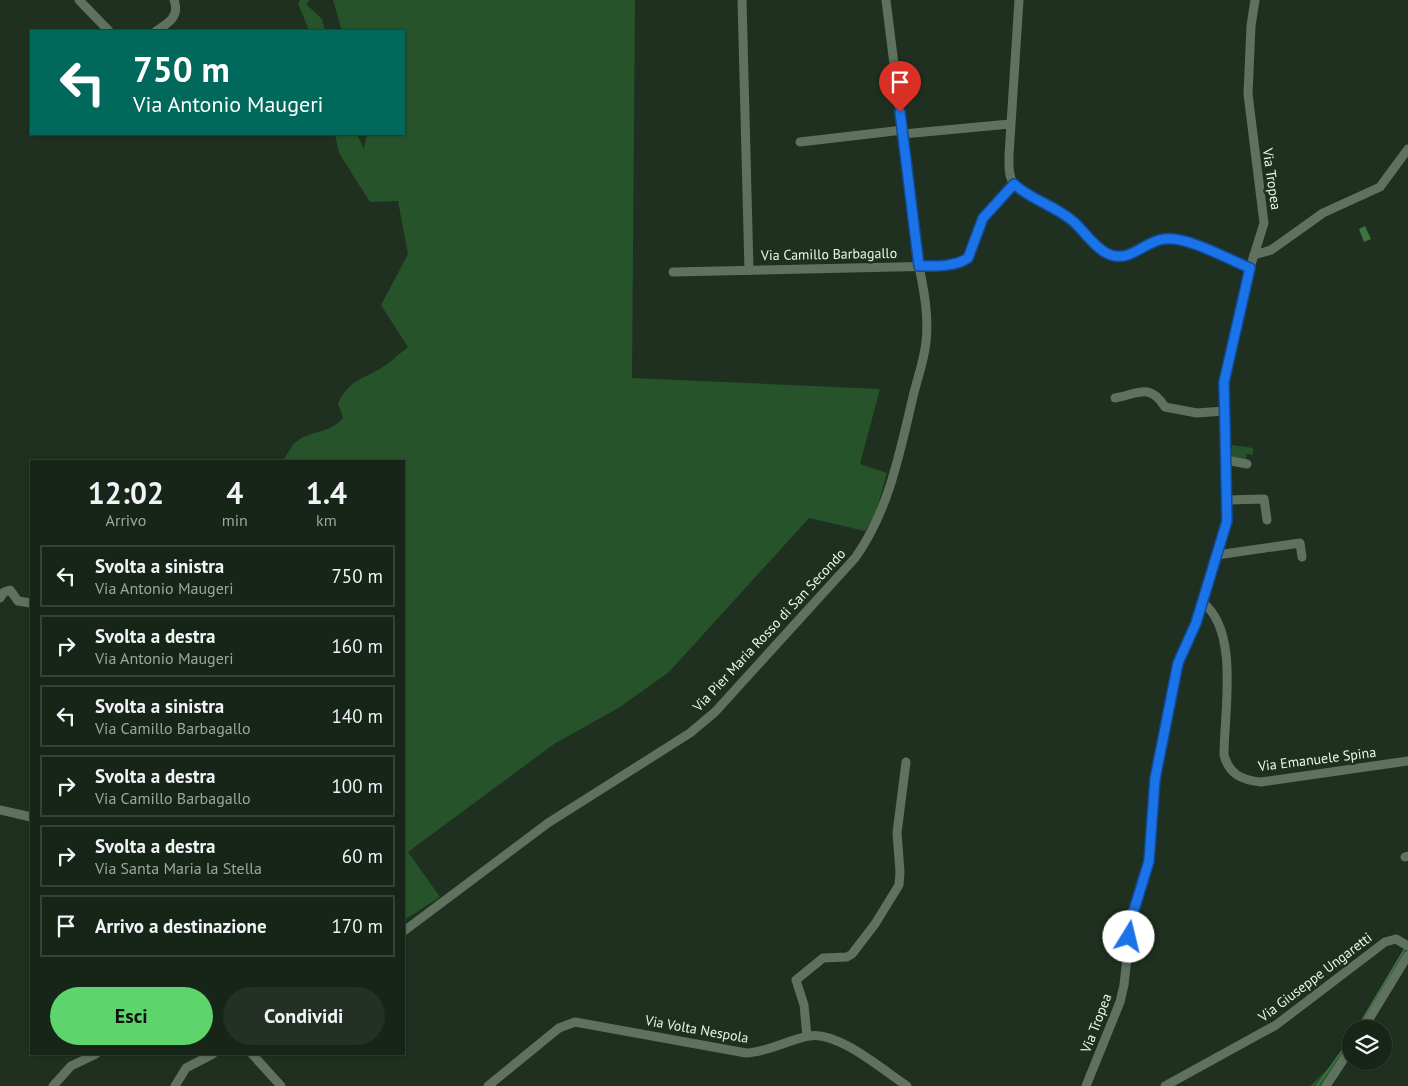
<!DOCTYPE html>
<html lang="it">
<style>
:root{--surface:#172418;--page:#243025;--text:#f1f3f6;--muted:#9ea4a2;--line:#364137;--accent:#5dd56c}
body{margin:0;font-family:"PT Sans",sans-serif;background:var(--page);color:var(--text);height:100vh;display:flex;flex-direction:column;font-size:19px;white-space:nowrap}
*{box-sizing:border-box;margin:0}
p{font-size:16px;color:var(--muted)}
.icon{flex:none;width:28px;height:28px;fill:none;stroke:currentColor;stroke-width:2;stroke-linecap:round;stroke-linejoin:round}
.map{position:relative;flex:1;overflow:hidden}
.panel{position:absolute;left:30px;top:460px;width:375px;height:595px;display:flex;flex-direction:column;background:var(--surface);border-radius:0px;box-shadow:0 1px 4px #0004,0 0 0 1px var(--line)}
.panel>*{flex:none}
.hud{position:absolute;left:30px;top:30px;width:375px;height:105px;border-radius:0px;box-shadow:0 1px 4px #0004,0 0 0 1px var(--line);background:#00695c;color:#fff;overflow:hidden}
.controls{position:absolute;left:1342px;top:1020px;display:grid;gap:10px}
.controls a{display:grid;place-items:center;width:50px;height:50px;border-radius:50%;background:var(--surface);box-shadow:0 1px 4px #0004,0 0 0 1px var(--line);font-size:25px}
.pin{position:absolute;display:grid;place-items:center;width:42px;height:42px;color:#fff;margin:-51px -21px;border-radius:50% 50% 50% 0;rotate:-45deg;box-shadow:0 0 5px #0007}
.pin .icon{rotate:45deg}
.me{position:absolute;width:55px;margin:-28px;rotate:9deg;stroke-linejoin:round;filter:drop-shadow(0 0 4px #0008)}
.turn{display:flex;align-items:center;gap:18px;height:105px;padding:0 20px;font-size:22px}
.turn .icon{width:65px;height:65px;stroke-width:2.5}
.turn b{display:block;font-size:35px;line-height:42px}
.eta{display:flex;justify-content:space-evenly;align-items:center;height:85px;text-align:center}
.eta b{font-size:30px;font-weight:800;line-height:35px}
.button{display:flex;gap:10px;margin-top:auto;padding:10px 20px}
.button a{flex:1;height:58px;border-radius:30px;background:var(--accent);color:#111;font-size:20px;font-weight:800;line-height:58px;text-align:center}
.button a+a{background:var(--page);color:var(--text)}
ul{padding:0;list-style:none}
li{display:flex;align-items:center;gap:15px;height:62px;margin:0 10px 8px;padding:0 10px;border:2px solid var(--line);border-radius:0px}
li div{flex:1}
li b{display:block;font-size:19px}
li em{font-style:normal}
.map>svg:first-child{display:block}
.green{fill:#27532b}
.water{fill:#3f7243}
.lines{fill:none;stroke-linecap:round;stroke-linejoin:round}
.stream{stroke:#3f7243;stroke-width:2}
.minor{stroke:#5f725f;stroke-width:9}
.route-casing{stroke:#114b97;stroke-width:12}
.route{stroke:#1a73e8;stroke-width:9}
.labels{text-anchor:middle;dominant-baseline:central;stroke-width:5;stroke-linejoin:round;paint-order:stroke}
.street-label{font-size:14px;fill:#ebf6eb;stroke:#1f3020}
</style>
<div class="map">
<svg width="1408" height="1086" viewBox="0 0 1408 1086">
<rect width="100%" height="100%" fill="#1f3020"/>
<!-- green -->
<g class="green">
<polygon points="300,0 310,0 306,4 322,19 325,31 309,31 298,3"/>
<path d="M333,0H635L632,378L880,389L860,464L887,473L875,516L865,531L809,518L669,672L620,707L554,744L408,852L440,897L404,920V461H283C286,456 292,445 297,441C314,429 328,435 343,418L338,403C350,379 362,380 383,367C392,361 400,353 408,347L381,305L408,254L398,201L370,202L339,153L335,134H357L364,149L367,134H404V31H342Z"/>
<polygon points="1232,445 1253,448 1253,455 1246,454 1246,459 1231,457"/>
<polygon points="1344,1048 1346,1050 1324,1086 1310,1086 1332,1065"/>
</g>
<!-- water -->
<polygon class="water" points="1365,226 1371,239 1364,242 1359,229"/>
<g class="lines">
<!-- stream -->
<g class="stream">
<polyline points="1357,1029 1406,947"/>
<polyline points="1317,1086 1351,1038"/>
</g>
<!-- minor -->
<g class="minor">
<polyline points="79,0 109,31"/>
<polyline points="742,0 749,270"/>
<path d="M1019,0L1009,155C1009,165 1008,176 1014,184C1026,198 1049,201 1063,213C1075,223 1101,255 1115,256C1132,258 1144,243 1161,240C1186,235 1226,259 1250,268"/>
<path d="M156,31C169,23 180,16 174,0"/>
<polyline points="903,134 1010,124"/>
<polyline points="800,142 903,130"/>
<polyline points="1254,255 1271,250 1323,213 1380,187 1408,149"/>
<polyline points="673,272 940,266 964,261 968,258 983,218 1014,183"/>
<path d="M1115,398C1138,394 1149,382 1165,407L1197,413L1224,411"/>
<polyline points="1226,460 1247,464"/>
<polyline points="1228,500 1264,499 1267,520"/>
<polyline points="1217,555 1300,543 1302,557"/>
<polyline points="0,598 4,592 10,590 18,601 31,603"/>
<path d="M1202,602C1240,630 1224,712 1224,755C1229,774 1241,780 1261,782L1408,761"/>
<polyline points="0,810 31,817"/>
<polyline points="1405,857 1408,856"/>
<path d="M404,931L548,823L690,733L715,712L855,558C888,512 899,456 912,401C916,382 924,362 926,342C929,316 924,291 919,266L886,0"/>
<polyline points="1363,1029 1408,955"/>
<polyline points="807,1036 804,1005 796,980 823,958 847,957 852,954 875,924 899,885 900,872 897,833 906,762"/>
<polyline points="252,1054 281,1086"/>
<polyline points="53,1086 71,1066 96,1054"/>
<polyline points="175,1086 186,1068 213,1054"/>
<path d="M488,1086L559,1028L575,1022L746,1053C769,1052 787,1040 809,1036C837,1030 884,1071 907,1086"/>
<polyline points="1086,1086 1120,1002 1124,985 1131,921 1149,861 1155,779 1178,663 1196,623 1227,521 1224,382 1250,268 1264,223 1248,94 1251,26 1255,0"/>
<polyline points="1165,1086 1276,1025 1385,942 1396,939 1408,946"/>
<polyline points="1326,1086 1351,1048"/>
</g>
</g>
<g class="lines">
<!-- route casing -->
<g class="route-casing">
<path id="route" d="M900,112L919,266C934,266 955,267 968,258L983,218L1014,184C1031,200 1056,206 1074,222C1085,232 1099,254 1115,256C1133,259 1146,241 1164,239C1188,236 1227,259 1250,268L1224,382L1227,521L1196,623L1178,663L1155,779L1149,861L1134,910L1129,937"/>
</g>
<!-- route -->
<use href="#route" class="route"/>
</g>
<g class="labels">
<!-- street labels -->
<g class="street-label">
<text transform="translate(1272 179) rotate(82)">Via Tropea</text>
<text transform="translate(829 254) rotate(-1)">Via Camillo Barbagallo</text>
<text transform="translate(769 630) rotate(-47)">Via Pier Maria Rosso di San Secondo</text>
<text transform="translate(1317 759) rotate(-7)">Via Emanuele Spina</text>
<text transform="translate(1315 977) rotate(-37)">Via Giuseppe Ungaretti</text>
<text transform="translate(1096 1023) rotate(-69)">Via Tropea</text>
<text transform="translate(697 1029) rotate(10)">Via Volta Nespola</text>
</g>
</g>
</svg>
<div class="controls">
<a><svg class="icon" aria-label="layers" viewBox="0 0 24 24"><path d="M12 4l9 5-9 5-9-5zM3 14l9 5 9-5"/></svg></a>
</div>
<div class="pin" style="left:900px;top:112px;background:#d93025"><svg class="icon" aria-label="arrive" viewBox="0 0 24 24"><path d="M6 21V4h12l-3 4 3 4H6"/></svg></div>
<svg class="me" style="left:1129px;top:937px" viewBox="-20 -20 40 40"><circle r="19" fill="#fff"/><path d="M0-13L10 11 0 6-10 11z" fill="#1a73e8"/></svg>
<div class="hud">
<div class="turn"><svg class="icon" aria-label="left" viewBox="0 0 24 24"><path d="M17 20v-9H6M10 6l-5 5 5 5"/></svg><div><b>750 m</b>Via Antonio Maugeri</div></div>
</div>
<section class="panel">
<div class="eta">
<div><b>12:02</b><p>Arrivo</p></div>
<div><b>4</b><p>min</p></div>
<div><b>1.4</b><p>km</p></div>
</div>
<ul>
<li><svg class="icon" aria-label="left" viewBox="0 0 24 24"><path d="M17 20v-9H6M10 6l-5 5 5 5"/></svg><div><b>Svolta a sinistra</b><p>Via Antonio Maugeri</p></div><em>750 m</em></li>
<li><svg class="icon" aria-label="right" viewBox="0 0 24 24"><path d="M7 20v-9h11M14 6l5 5-5 5"/></svg><div><b>Svolta a destra</b><p>Via Antonio Maugeri</p></div><em>160 m</em></li>
<li><svg class="icon" aria-label="left" viewBox="0 0 24 24"><path d="M17 20v-9H6M10 6l-5 5 5 5"/></svg><div><b>Svolta a sinistra</b><p>Via Camillo Barbagallo</p></div><em>140 m</em></li>
<li><svg class="icon" aria-label="right" viewBox="0 0 24 24"><path d="M7 20v-9h11M14 6l5 5-5 5"/></svg><div><b>Svolta a destra</b><p>Via Camillo Barbagallo</p></div><em>100 m</em></li>
<li><svg class="icon" aria-label="right" viewBox="0 0 24 24"><path d="M7 20v-9h11M14 6l5 5-5 5"/></svg><div><b>Svolta a destra</b><p>Via Santa Maria la Stella</p></div><em>60 m</em></li>
<li><svg class="icon" aria-label="arrive" viewBox="0 0 24 24"><path d="M6 21V4h12l-3 4 3 4H6"/></svg><div><b>Arrivo a destinazione</b></div><em>170 m</em></li>
</ul>
<div class="button"><a>Esci</a><a>Condividi</a></div>
</section>
</div>
